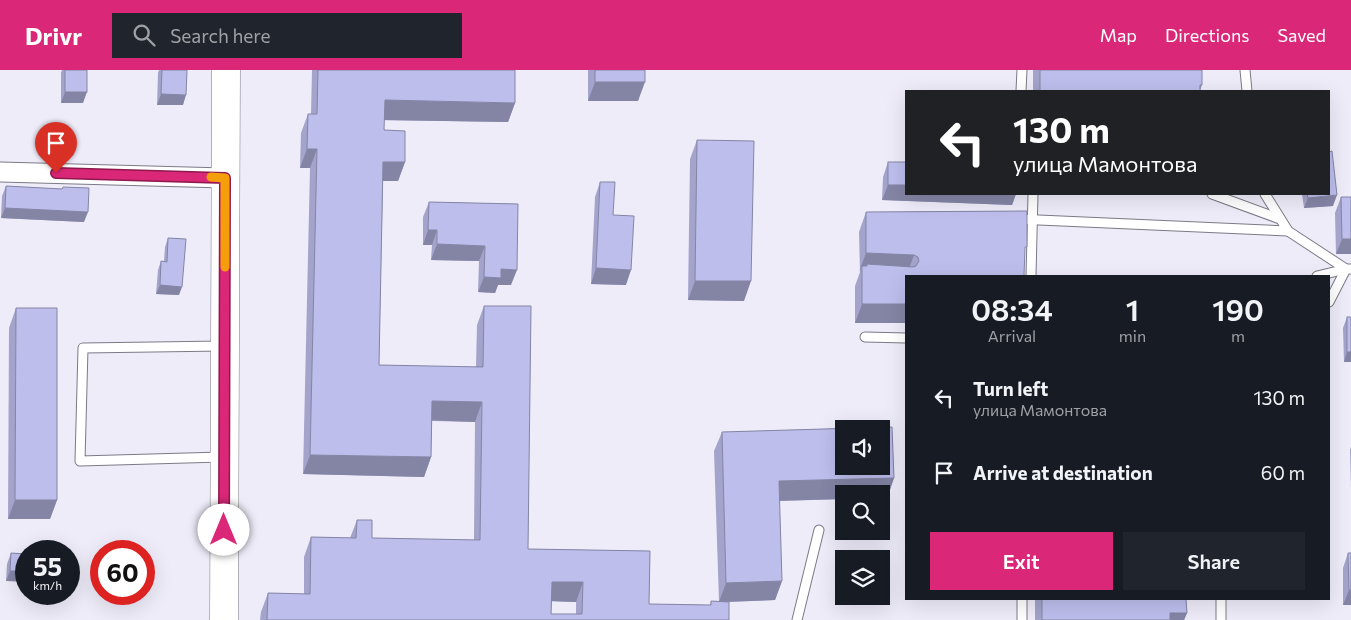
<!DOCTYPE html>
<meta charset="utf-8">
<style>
:root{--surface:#171b24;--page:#20242c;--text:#f1f3f6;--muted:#9ea1a6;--accent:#db2777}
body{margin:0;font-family:Commissioner,sans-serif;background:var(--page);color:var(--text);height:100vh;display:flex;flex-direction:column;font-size:19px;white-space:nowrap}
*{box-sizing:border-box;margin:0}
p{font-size:16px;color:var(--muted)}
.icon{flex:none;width:28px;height:28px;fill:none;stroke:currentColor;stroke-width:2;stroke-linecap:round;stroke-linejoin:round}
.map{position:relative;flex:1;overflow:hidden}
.panel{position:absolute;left:905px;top:205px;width:425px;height:325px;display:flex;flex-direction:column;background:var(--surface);border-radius:0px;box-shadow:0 5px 20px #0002}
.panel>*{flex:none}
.hud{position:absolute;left:905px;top:20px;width:425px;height:105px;border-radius:0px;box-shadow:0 5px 20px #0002;background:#202124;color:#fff;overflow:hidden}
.controls{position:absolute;left:835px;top:350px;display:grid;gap:10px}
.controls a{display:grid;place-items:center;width:55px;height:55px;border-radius:0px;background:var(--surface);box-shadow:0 5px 20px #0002;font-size:25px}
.speed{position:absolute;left:15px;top:470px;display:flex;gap:10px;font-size:25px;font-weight:700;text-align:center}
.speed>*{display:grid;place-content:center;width:65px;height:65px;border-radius:50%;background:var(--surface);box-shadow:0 5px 20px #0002;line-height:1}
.speed small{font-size:12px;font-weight:400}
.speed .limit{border:8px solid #d22;background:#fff;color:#111}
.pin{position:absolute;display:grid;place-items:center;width:42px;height:42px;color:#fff;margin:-51px -21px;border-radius:50% 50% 50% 0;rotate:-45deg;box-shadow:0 0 5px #0007}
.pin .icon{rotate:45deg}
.me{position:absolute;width:55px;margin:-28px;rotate:0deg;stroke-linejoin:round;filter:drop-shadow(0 0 4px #0008)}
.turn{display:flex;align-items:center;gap:18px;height:105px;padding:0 25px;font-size:22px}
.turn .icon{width:65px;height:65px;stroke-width:2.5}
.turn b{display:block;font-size:35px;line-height:42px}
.eta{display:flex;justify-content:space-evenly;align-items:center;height:85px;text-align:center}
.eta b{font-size:30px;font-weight:600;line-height:35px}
.cta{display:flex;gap:10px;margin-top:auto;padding:10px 25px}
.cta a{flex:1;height:58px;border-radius:0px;background:var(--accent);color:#fff;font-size:20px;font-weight:600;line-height:58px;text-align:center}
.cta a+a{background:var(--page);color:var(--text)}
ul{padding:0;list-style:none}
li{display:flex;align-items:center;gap:15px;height:75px;padding:0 25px}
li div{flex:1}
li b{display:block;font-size:19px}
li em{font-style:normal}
header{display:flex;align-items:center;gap:30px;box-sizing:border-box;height:70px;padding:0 25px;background:var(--accent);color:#fff}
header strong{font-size:24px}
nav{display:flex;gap:28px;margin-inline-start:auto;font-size:18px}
.search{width:350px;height:45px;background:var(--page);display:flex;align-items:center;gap:12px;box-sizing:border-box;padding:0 18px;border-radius:0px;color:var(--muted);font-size:19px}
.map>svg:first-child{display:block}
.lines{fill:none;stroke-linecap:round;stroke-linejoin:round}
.lane-casing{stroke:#7c7a86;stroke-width:11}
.street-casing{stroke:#7c7a86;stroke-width:21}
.primary-casing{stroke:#7c7a86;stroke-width:29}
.lane{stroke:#fff;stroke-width:9}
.street{stroke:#fff;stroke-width:19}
.primary{stroke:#fff;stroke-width:28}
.wall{fill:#a3a3cb;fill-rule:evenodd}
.shaded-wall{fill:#8485a5}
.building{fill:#bdbeec;stroke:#8485a5;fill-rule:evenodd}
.route-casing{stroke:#8e194d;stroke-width:12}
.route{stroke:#db2777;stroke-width:9}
.slow{stroke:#f59e0b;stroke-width:9}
</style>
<header>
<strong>Drivr</strong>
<div class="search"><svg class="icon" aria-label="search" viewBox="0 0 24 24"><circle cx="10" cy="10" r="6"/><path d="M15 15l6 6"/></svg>Search here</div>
<nav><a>Map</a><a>Directions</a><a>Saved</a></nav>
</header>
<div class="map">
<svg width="1351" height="550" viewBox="0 0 1351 550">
<rect width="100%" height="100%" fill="#eeecf9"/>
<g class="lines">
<!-- lane casing -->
<g class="lane-casing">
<g id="lane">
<polyline points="1245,0 1247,21"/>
<polyline points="1021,21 1022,0"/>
<polyline points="1212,124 1280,149"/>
<polyline points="1265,124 1288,161 1346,199 1351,199"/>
<polyline points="1015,149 1288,161"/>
<polyline points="1031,206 1033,124"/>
<polyline points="1317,206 1346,199"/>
<polyline points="1329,232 1346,199"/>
<polyline points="865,267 906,268"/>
<polyline points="222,387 80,391 83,278 223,276"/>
<polyline points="797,550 819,460"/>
<polyline points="1022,550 1022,529"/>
<polyline points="1221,550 1221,529"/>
</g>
</g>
<!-- street casing -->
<g class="street-casing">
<polyline id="street" points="0,102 225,108"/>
</g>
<!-- primary casing -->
<g class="primary-casing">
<polyline id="primary" points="224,550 226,0"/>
</g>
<!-- lane -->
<use href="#lane" class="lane"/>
<!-- street -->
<use href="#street" class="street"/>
<!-- primary -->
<use href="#primary" class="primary"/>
</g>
<!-- wall -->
<g class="wall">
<polygon points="62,0 65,0 83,33 61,33 61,3"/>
<polygon points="159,0 187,0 183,35 157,35 158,3"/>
<path d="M312,0H515V33L508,52L384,50V60L405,61V92L398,111H383L379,295L476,297L477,255L484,236H531L528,479L650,481L649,534L710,535L711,531H719L714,381L722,362L892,357L894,408L887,428H881V424H844V429L779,431L782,511L775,530L729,532V550H260L261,542L268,523L304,524V487L311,467L350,468L357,450H372V468L474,470L475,352L432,351L431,387L424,407L303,404L310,98H300L301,63L308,44H311ZM844,359H881V396H844ZM552,531L576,532V544H551Z"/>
<polygon points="588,0 645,0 638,31 588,31"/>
<polygon points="1033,0 1202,0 1202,15 1200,21 1033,21"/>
<polygon points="697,70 744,231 688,230 690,89"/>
<polygon points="888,92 906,124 1016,124 1012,135 882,130 883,107"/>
<polygon points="600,112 613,145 626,215 591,214 595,127"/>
<polygon points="6,116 62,119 63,117 84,152 1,148 2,126"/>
<polygon points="1302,124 1329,124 1333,136 1304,138"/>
<polygon points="1341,127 1351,184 1336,184 1335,143"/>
<polygon points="429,132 518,134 511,215 498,215 495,223 478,222 479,191 431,190 432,175 423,175 423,147"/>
<polygon points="1027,141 906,206 906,253 855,253 855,216 860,202 859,162 866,142"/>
<polygon points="168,168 179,225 156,224 158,200 161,191 164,191 165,177"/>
<polygon points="16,238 57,430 50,449 8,449 9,258"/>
<polygon points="1347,247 1351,247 1351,292 1344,292 1343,258"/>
<polygon points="1351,377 1351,419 1350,380"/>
<polygon points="11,483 26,484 6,511 7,494"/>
<polygon points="1348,483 1351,535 1343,535 1343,498"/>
<polygon points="1035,529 1186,529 1187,543 1184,550 1035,550"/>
</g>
<!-- shaded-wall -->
<g class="shaded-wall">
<polygon points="595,12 645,12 638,31 588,31"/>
<polygon points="65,22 87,22 83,33 61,33"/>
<polygon points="161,24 186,25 183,35 157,35"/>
<polygon points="385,30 515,33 508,52 378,50"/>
<polygon points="307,79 317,79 310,98 300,98"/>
<polygon points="383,92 405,92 398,111 376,111"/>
<polygon points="888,115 906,115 906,124 1016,124 1012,135 882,130"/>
<polygon points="1337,125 1333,136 1304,138 1308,128"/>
<polygon points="5,138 88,142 84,152 1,148"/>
<polygon points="428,160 437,160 432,175 423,175"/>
<polygon points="1342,169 1351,169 1351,184 1336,184"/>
<polygon points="437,174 485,176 479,191 431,190"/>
<polygon points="866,183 914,185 907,204 867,196 867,194 864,202 862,196 859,202"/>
<polygon points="596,198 631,200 626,215 591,214"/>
<polygon points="501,199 517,200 511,215 498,215 495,223 478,222 484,207"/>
<polygon points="695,211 751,211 744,231 688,230"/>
<polygon points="160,215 182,217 179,225 156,224"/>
<polygon points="862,234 906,234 906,253 855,253"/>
<polygon points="1347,282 1351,282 1351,292 1344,292"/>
<polygon points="432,331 482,332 475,352 425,350"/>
<polygon points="310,385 431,387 424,407 303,404"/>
<polygon points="894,408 887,428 881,428 881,424 844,424 844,429 772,431 779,411"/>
<polygon points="15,430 57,430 50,449 8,449"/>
<polygon points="10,501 26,501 26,512 6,511"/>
<polygon points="782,511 775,530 719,532 726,513"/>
<polygon points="552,512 583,512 576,532 545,531"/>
<polygon points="1349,520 1351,520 1351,535 1343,535"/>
<polygon points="1170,543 1187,543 1184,550 1167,550"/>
</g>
<!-- building -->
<g class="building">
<rect x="65" y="0" width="22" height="22"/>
<polygon points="162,0 187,0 186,25 161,24"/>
<path d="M318,0H515V33L385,30L384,60L405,61V92H383L379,295L483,297L484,236H531L528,479L650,481L649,534L711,535V531L729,532V550H267L268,523L310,524L311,467L356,468L357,450H372V468L480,470L482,332L432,331L431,387L310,385L317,79H307L308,44H317ZM552,512H583L582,544H551Z"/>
<rect x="595" y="0" width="50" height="12"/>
<polygon points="1040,0 1202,0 1202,15 1200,15 1200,21 1040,21"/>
<polygon points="697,70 754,71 751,211 695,211"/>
<polygon points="1332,81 1337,125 1308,128 1307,124 1329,124 1329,82"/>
<rect x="888" y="92" width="18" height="23"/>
<polygon points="600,112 615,112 613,145 634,146 631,200 596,198"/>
<polygon points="6,116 62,119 63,117 89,118 88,142 5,138"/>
<polygon points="1341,127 1351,127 1351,169 1342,169"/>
<polygon points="429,132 518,134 517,200 501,199 501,208 484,207 485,176 437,174 437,160 428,160"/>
<polygon points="1027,141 1027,177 1025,177 1024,206 906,206 906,234 862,234 862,196 867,196 867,194 913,197 916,196 919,191 918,187 914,185 866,183 866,142"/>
<polygon points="168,168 186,169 182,217 160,215 161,191 167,192"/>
<polygon points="16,238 57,238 57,430 15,430"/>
<rect x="1347" y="247" width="4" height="35"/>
<path d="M892,357L894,408L779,411L782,511L726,513L722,362ZM844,359H881V396H844Z"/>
<polygon points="11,483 26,484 26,501 10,501"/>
<polygon points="1348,483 1351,483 1351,520 1349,520"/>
<polygon points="1042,529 1186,529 1187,543 1170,543 1170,550 1042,550"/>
</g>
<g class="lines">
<!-- route casing -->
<g class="route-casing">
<polyline id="route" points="56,103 225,108 224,460"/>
</g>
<!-- route -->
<use href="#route" class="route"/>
<!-- slow -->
<polyline class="slow" points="211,107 225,108 225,197"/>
</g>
</svg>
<div class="controls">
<a><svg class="icon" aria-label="sound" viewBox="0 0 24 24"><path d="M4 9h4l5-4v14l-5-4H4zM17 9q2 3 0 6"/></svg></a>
<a><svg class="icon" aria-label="search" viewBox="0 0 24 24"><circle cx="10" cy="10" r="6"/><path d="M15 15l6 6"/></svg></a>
<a><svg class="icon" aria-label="layers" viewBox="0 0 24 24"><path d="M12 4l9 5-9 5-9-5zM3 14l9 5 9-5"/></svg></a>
</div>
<div class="speed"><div>55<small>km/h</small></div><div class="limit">60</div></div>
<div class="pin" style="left:56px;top:103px;background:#d93025"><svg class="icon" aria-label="arrive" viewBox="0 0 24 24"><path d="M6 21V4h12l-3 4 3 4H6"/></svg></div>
<svg class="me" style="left:224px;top:460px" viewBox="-20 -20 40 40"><circle r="19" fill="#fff"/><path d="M0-13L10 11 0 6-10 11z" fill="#db2777"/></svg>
<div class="hud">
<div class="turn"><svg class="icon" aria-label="left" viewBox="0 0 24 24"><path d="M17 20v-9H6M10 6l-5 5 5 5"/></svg><div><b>130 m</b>улица Мамонтова</div></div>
</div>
<section class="panel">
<div class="eta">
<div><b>08:34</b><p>Arrival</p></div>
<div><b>1</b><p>min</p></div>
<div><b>190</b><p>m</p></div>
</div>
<ul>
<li><svg class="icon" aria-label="left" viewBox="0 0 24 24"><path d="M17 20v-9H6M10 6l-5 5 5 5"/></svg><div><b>Turn left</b><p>улица Мамонтова</p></div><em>130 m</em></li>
<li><svg class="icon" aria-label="arrive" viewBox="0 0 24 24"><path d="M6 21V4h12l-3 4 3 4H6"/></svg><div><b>Arrive at destination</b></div><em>60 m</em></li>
</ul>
<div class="cta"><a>Exit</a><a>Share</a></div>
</section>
</div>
